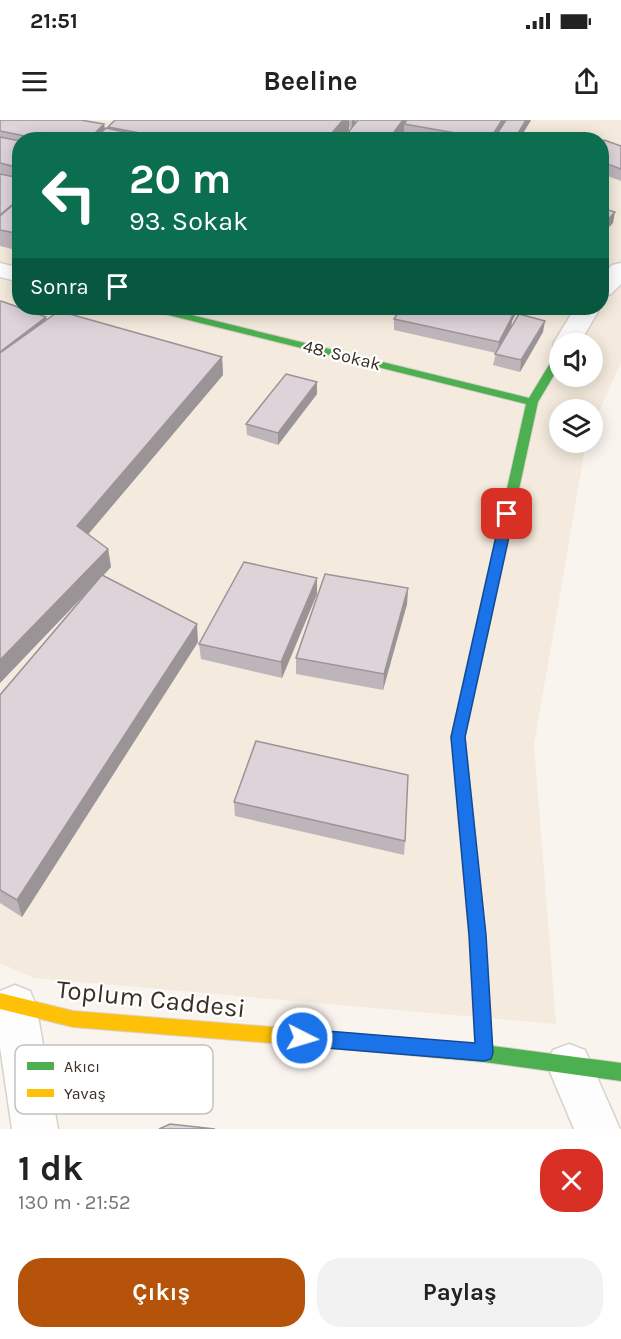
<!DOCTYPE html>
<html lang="tr">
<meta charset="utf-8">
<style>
:root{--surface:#fff;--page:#f2f2f2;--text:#222;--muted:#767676;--accent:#b45309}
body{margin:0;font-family:Karla,sans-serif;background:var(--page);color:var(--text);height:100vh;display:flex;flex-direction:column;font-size:22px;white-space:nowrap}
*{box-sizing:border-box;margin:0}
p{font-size:20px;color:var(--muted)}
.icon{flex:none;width:33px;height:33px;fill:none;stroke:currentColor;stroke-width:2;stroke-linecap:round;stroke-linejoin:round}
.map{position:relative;height:1009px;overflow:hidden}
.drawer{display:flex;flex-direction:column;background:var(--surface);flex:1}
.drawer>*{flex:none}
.guide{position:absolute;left:12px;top:12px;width:597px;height:183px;border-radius:24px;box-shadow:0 3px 15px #0003;background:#0b6e4f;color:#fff;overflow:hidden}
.controls{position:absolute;left:549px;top:213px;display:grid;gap:12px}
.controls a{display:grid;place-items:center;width:54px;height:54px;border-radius:50%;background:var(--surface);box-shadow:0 3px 15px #0003;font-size:30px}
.pin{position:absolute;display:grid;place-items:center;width:51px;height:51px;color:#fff;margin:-26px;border-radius:12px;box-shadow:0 3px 9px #0006}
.me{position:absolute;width:66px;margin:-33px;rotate:95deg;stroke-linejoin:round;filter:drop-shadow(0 0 4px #0008)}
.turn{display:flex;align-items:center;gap:21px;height:126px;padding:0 18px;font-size:27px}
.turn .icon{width:78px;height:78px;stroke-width:2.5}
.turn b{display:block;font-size:42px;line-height:51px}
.then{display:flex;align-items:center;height:57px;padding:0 18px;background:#0003;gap:12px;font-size:22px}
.round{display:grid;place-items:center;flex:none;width:63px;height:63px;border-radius:24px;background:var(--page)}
.headline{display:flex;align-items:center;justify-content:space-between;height:102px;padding:0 18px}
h1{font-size:36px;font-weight:700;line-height:45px}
.button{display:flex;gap:12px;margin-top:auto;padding:12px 18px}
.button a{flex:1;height:69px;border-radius:24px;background:var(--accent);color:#fff;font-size:24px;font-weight:700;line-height:69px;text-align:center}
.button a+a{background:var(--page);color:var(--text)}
.status{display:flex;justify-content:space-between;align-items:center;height:42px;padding:0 30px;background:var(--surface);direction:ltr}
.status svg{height:16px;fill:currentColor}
header{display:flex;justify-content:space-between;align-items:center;height:78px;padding:0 18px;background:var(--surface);font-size:27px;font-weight:700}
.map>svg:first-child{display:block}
.industrial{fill:#f4eadd;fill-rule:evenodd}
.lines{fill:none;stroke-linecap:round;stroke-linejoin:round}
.street-casing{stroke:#d9d1ca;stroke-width:3}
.fast-casing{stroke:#d9d1ca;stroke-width:2}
.slow-casing{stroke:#d9d1ca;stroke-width:2}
.street{fill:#fefdfd;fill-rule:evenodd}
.fast{fill:#4caf50;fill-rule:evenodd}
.slow{fill:#ffc107;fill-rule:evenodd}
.wall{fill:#beb5ba}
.shaded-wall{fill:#9b9497}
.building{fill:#ddd3d8;stroke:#9b9497;stroke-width:1.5}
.route{fill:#1a73e8;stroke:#114b97;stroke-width:1.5}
.labels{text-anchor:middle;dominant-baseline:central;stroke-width:4.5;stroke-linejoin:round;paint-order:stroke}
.far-street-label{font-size:18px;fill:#392f25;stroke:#fff}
.near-street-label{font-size:26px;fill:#392f25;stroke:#fff}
.key{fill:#fff;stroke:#c4c1be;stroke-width:1.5}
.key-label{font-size:16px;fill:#392f25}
</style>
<div class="status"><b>21:51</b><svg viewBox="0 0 49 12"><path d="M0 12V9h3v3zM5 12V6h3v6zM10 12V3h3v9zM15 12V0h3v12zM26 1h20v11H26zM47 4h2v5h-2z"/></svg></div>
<header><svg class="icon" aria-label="menu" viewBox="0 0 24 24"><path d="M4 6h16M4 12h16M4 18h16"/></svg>Beeline<svg class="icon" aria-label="share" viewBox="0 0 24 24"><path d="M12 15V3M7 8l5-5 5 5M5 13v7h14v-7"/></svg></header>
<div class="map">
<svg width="621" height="1009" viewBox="0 0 621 1009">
<rect width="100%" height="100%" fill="#faf4ef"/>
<!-- industrial -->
<path class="industrial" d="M0,0H621V243L593,304L592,290H560V322L586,323L534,625L556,904L34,858L0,843ZM20,20H602V188H20ZM560,224H592V256H560Z"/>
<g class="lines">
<!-- street casing -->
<g class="street-casing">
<g id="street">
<polygon points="0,143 20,148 20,162 0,157"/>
<polygon points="621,143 621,164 611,174 602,176 602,156 612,145"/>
<polygon points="575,188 600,188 579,224 560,224 560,230 557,230 553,224"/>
<polygon points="15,865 30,871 36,885 58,1009 12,1009 0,927 0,871"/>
<polygon points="569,924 585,930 620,1009 574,1009 547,945 553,930"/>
</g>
</g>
<!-- fast casing -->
<g class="fast-casing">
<polygon id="fast" points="147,188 163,188 529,278 555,235 560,232 560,245 538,282 465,617 485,815 492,926 621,943 621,961 484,942 321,927 315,925 312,919 315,913 321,911 475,924 469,815 451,617 526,284 148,190"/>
</g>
<!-- slow casing -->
<g class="slow-casing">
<polygon id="slow" points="0,873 73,891 321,911 327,913 330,919 327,925 321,927 73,907 0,889"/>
</g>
<!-- street -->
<use href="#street" class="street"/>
<!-- fast -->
<use href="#fast" class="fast"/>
<!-- slow -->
<use href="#slow" class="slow"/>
</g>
<!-- wall -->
<g class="wall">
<polygon points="0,0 104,4 105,9 108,8 108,7 115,0 531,0 519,20 414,20 403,18 404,12 398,20 342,20 351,8 349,7 349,10 340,20 20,20 20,131 0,126"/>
<polygon points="602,22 621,26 621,61 602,54"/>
<polygon points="0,182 46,197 46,200 222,237 223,255 88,414 108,429 111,447 103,456 198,522 22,797 0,783 0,575 86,473 0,563"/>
<polygon points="401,188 519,188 512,201 511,207 543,212 520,252 493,245 496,233 394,210 394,199"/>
<polygon points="317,274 278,325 247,315 246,304"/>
<polygon points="317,458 317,474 282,558 201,539 199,524"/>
<polygon points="408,468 407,484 383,570 296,554 296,538"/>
<polygon points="234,682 405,721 404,735 235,696"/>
</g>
<!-- shaded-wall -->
<g class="shaded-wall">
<polygon points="343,0 349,0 349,10 340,20 326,20"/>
<polygon points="352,0 355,0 355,4 352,8"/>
<polygon points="403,0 413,0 404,4 404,12 398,20 388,20"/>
<polygon points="502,0 509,0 497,20 490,20"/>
<polygon points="526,0 531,0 519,20 514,20"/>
<polygon points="104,4 106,18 105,20 88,20"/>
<polygon points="615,92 613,103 602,115 603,105"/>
<polygon points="515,188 519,188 512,201 511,207 498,233 499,222 511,199 512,193"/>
<polygon points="46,197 49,213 0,232"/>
<polygon points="545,201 543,212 520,252 521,240"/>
<polygon points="222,237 223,255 80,424 77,406"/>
<polygon points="317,262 317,274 278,325 278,313"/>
<polygon points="108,429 111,447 0,563 0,540"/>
<polygon points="317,458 317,474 282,558 281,542"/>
<polygon points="408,468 407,484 383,570 384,554"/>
<polygon points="197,504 198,522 22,797 17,780"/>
</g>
<!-- building -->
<g class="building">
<polygon points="0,0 81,0 104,4 88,20 45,20 0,11"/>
<polygon points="115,0 343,0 326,20 177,20 108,7"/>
<polygon points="358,0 403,0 388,20 342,20"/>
<polygon points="407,0 502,0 490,19 404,4"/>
<polygon points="506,0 526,0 514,20 493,20"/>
<polygon points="106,8 162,20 93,20"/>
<polygon points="0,17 20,21 20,48 0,43"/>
<polygon points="604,20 621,26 621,49 602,42 602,22"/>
<polygon points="0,54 20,58 20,78 0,95"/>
<polygon points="20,79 20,114 0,110 0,96"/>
<polygon points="602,88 615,92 603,105 602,104"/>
<polygon points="1,181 46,197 0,232 0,182"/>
<polygon points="401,188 476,188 513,195 499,222 394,199"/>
<polygon points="486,188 515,188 512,193"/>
<polygon points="59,191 222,237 77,406 108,429 0,540 0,233"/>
<polygon points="519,194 545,201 521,240 495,234"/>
<polygon points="286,254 317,262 278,313 246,304"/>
<polygon points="244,442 317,458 281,542 199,524"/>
<polygon points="325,454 408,468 384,554 296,538"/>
<polygon points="102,455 197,504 17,780 0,770 0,575"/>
<polygon points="256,621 408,655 405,721 234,682"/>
<polygon points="170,1004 215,1009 159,1009"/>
</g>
<!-- route -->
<polygon class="route" points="507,390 514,394 465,617 486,815 493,933 491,939 484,941 302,926 295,924 293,918 295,912 302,909 475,923 469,815 451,617 501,394"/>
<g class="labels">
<!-- far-street labels -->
<g class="far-street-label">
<text transform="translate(342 235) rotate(14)">48. Sokak</text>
</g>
<!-- near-street labels -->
<g class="near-street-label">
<text transform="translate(151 879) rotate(6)">Toplum Caddesi</text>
</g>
</g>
<!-- legend -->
<rect x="15" y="925" width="198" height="69" rx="9" class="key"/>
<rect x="27" y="942" width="27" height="8" fill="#4caf50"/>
<rect x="27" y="969" width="27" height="8" fill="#ffc107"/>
<g class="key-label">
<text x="64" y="952">Akıcı</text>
<text x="64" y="979">Yavaş</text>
</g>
</svg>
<div class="controls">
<a><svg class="icon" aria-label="sound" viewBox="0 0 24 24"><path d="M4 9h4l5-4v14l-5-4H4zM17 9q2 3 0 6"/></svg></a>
<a><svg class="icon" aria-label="layers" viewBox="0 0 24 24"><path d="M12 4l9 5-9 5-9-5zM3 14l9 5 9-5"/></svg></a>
</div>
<div class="pin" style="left:507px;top:394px;background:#d93025"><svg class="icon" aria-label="arrive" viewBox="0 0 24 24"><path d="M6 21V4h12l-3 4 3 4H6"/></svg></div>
<svg class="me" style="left:302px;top:918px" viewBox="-20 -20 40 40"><circle r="17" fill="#1a73e8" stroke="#fff" stroke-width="3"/><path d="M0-11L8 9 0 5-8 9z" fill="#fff"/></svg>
<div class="guide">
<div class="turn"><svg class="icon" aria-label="left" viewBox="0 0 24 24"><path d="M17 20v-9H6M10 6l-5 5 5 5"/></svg><div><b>20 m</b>93. Sokak</div></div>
<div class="then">Sonra<svg class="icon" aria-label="arrive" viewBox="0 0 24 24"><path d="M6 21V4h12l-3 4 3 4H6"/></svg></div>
</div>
</div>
<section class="drawer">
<div class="headline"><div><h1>1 dk</h1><p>130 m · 21:52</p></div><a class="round" style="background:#d93025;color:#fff"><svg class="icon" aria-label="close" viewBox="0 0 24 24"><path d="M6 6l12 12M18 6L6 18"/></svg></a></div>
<div class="button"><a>Çıkış</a><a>Paylaş</a></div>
</section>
